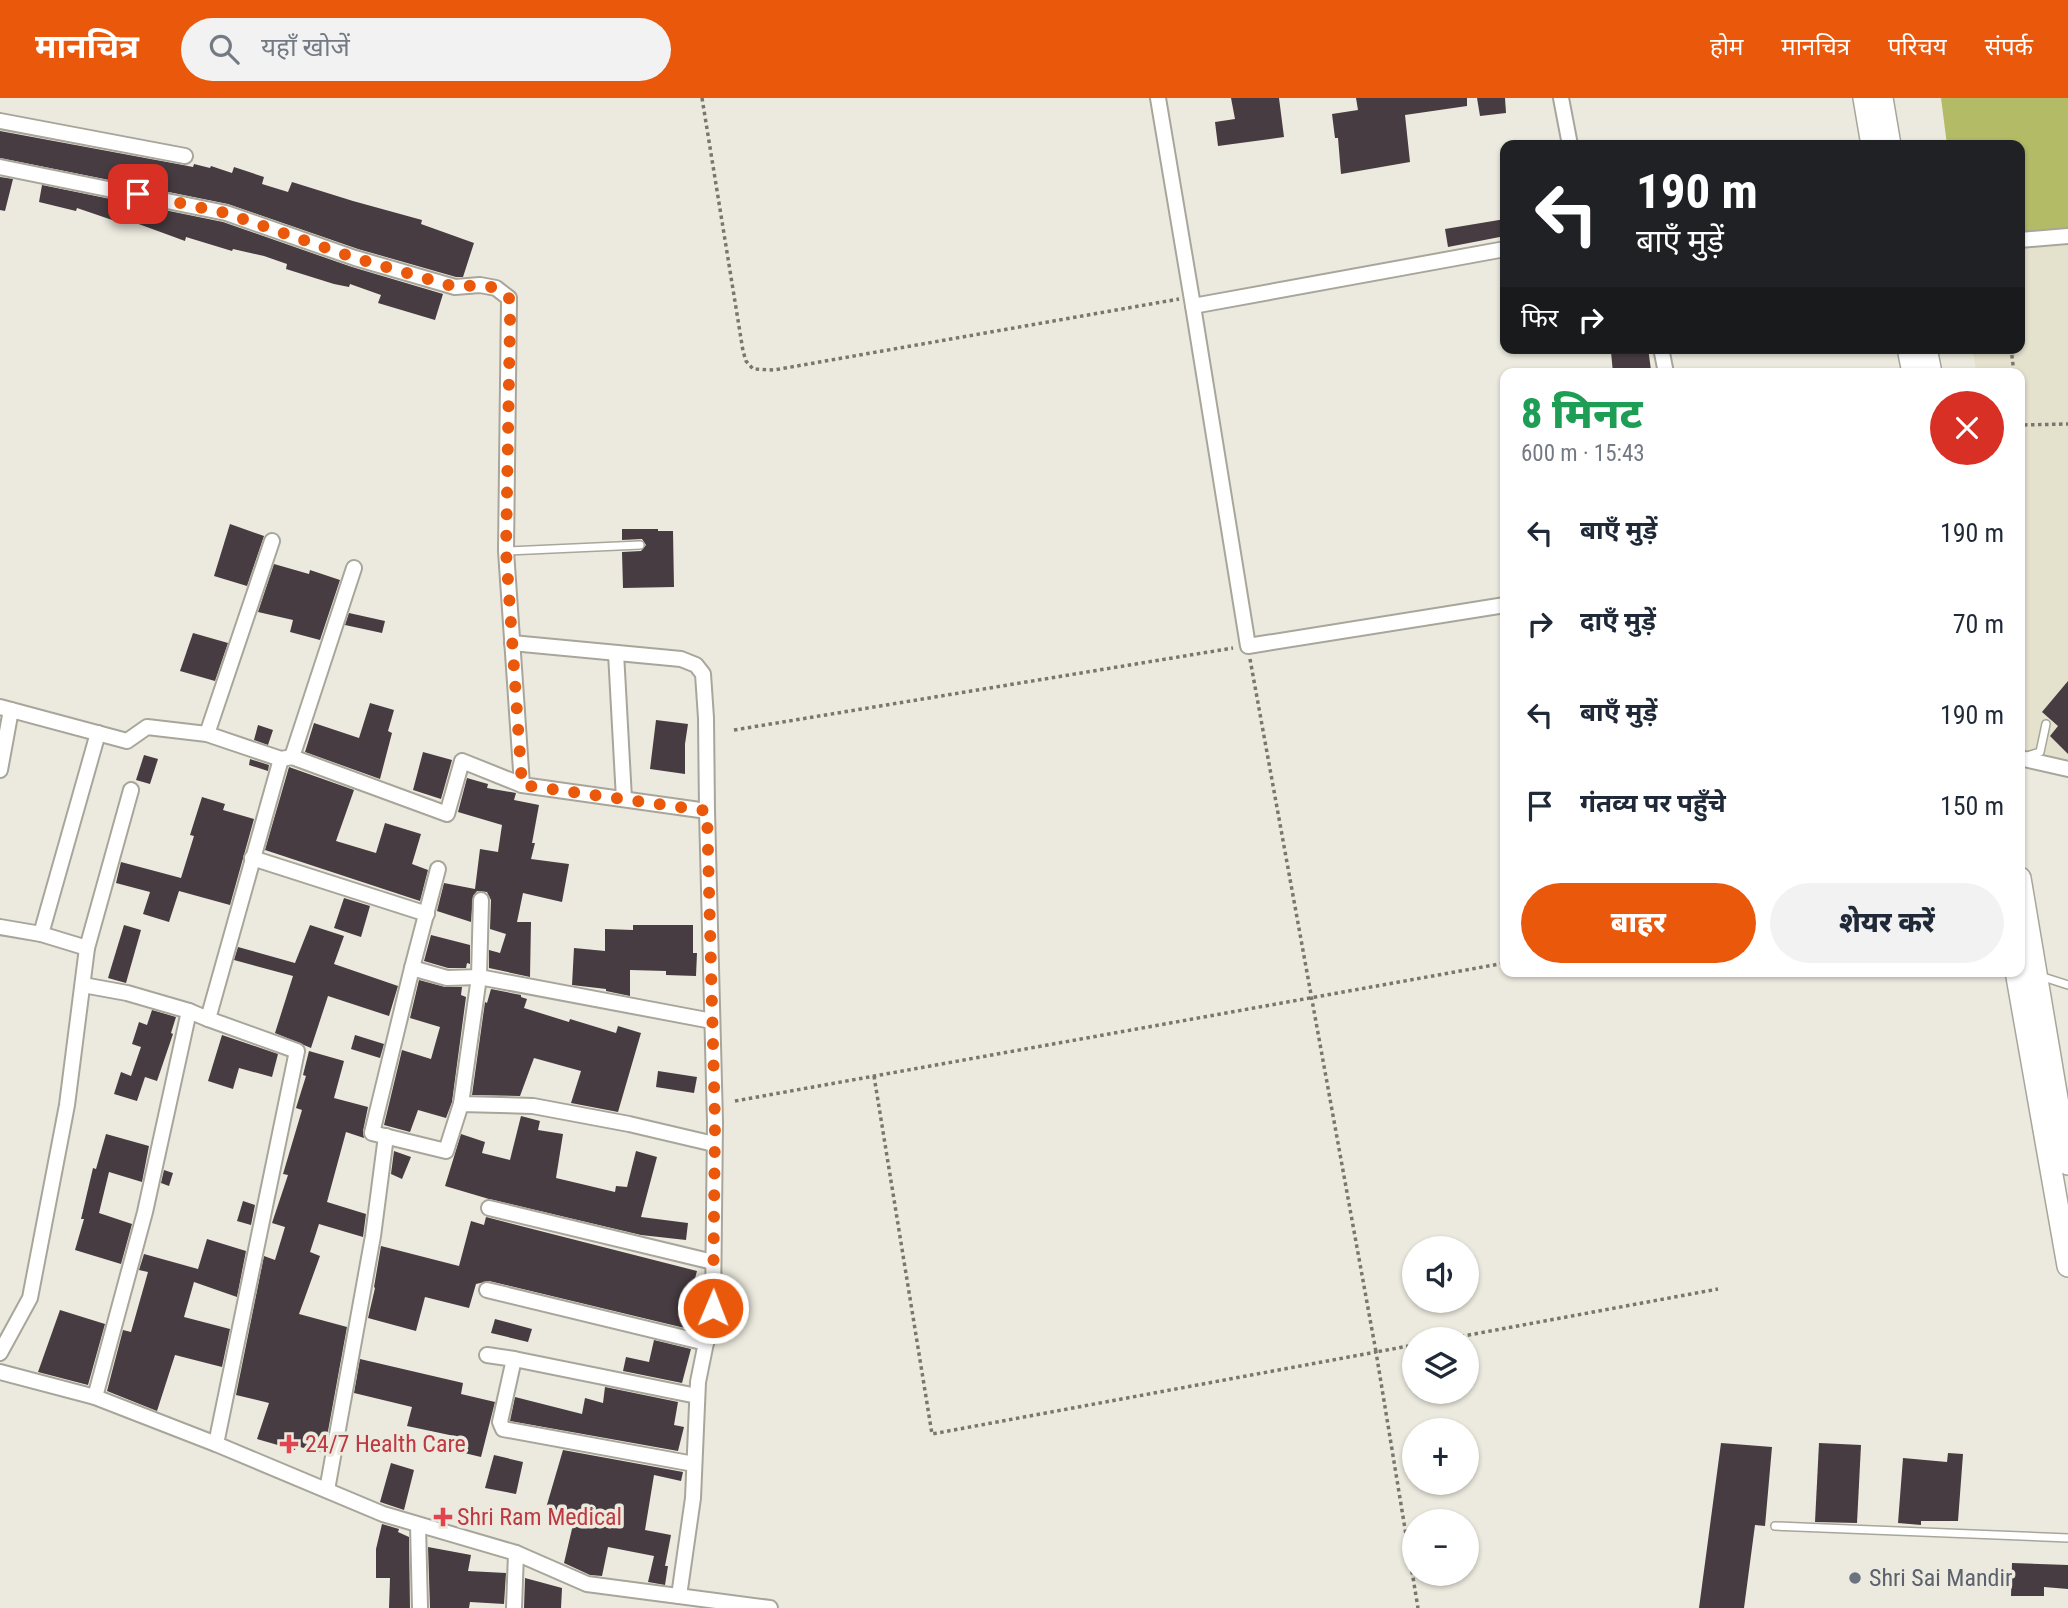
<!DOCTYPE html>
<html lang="hi">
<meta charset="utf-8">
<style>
:root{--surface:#fff;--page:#f2f2f3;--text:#1f2937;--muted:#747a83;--accent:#ea580c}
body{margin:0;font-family:"Roboto Condensed","Noto Sans Devanagari",sans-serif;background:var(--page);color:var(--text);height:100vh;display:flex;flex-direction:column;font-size:26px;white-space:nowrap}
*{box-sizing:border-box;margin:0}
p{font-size:23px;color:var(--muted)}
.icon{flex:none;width:38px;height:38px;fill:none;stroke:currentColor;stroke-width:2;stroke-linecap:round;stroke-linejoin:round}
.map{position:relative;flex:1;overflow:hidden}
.sheet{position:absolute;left:1500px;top:270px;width:525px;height:609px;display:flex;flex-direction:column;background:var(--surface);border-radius:14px;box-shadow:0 2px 5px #0004}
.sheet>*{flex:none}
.top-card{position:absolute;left:1500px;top:42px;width:525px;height:214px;border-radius:14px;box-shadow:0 2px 5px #0004;background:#202124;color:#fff;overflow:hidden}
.fabs{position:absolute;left:1402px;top:1138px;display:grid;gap:14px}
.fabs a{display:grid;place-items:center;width:77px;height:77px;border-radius:50%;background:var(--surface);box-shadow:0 2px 5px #0004;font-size:35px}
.pin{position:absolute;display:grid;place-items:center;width:60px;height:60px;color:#fff;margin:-30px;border-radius:14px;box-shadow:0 4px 10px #0006}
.me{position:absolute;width:77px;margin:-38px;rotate:1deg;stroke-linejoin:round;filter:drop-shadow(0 0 5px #0008)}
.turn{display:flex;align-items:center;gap:24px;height:147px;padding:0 21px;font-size:32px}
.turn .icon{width:91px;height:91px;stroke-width:2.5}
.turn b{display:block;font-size:49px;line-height:60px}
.then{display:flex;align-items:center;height:66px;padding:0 21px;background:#0003;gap:14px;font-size:26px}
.round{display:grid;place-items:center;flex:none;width:74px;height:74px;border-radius:37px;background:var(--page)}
.summary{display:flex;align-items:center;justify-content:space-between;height:119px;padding:0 21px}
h1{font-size:42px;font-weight:800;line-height:52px;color:#1e9e55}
.primary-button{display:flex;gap:14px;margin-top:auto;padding:14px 21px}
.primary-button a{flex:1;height:80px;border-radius:42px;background:var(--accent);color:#fff;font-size:28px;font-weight:800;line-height:80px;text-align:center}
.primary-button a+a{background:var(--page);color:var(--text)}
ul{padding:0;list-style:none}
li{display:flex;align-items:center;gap:21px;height:91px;padding:0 21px}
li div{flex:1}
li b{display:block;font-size:26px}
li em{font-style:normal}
header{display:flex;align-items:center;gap:42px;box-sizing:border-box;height:98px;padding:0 35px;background:var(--accent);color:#fff}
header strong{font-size:33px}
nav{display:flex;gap:38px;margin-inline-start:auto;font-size:24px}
.search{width:490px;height:63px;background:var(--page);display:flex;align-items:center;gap:18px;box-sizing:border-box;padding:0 24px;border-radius:38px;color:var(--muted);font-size:26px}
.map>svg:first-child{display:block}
.built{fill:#e4e1cd}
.forest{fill:#b4bb66}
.building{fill:#473c41}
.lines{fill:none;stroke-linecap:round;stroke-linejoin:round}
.lane-casing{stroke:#a8a69a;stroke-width:10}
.street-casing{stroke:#a8a69a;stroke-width:18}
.primary-casing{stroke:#a8a69a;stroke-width:24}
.path{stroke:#78776f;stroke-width:3.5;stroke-dasharray:3.5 3.5;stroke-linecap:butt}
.lane{stroke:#fff;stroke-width:7}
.street{stroke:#fff;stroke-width:14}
.primary{stroke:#fff;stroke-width:21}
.route{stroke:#ea580c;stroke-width:12;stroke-dasharray:0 21.6}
.health-dot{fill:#e0444e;stroke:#eceade;stroke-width:2.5}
.worship-dot{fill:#6b7280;stroke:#eceade;stroke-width:2.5}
.labels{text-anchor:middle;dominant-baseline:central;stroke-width:7;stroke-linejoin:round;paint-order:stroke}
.health-label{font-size:24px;fill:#be3a42;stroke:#eceade;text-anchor:start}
.worship-label{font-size:24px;fill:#5b616d;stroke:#eceade;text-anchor:start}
</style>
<header>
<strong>मानचित्र</strong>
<div class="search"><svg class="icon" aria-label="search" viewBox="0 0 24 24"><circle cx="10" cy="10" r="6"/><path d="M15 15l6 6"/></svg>यहाँ खोजें</div>
<nav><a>होम</a><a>मानचित्र</a><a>परिचय</a><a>संपर्क</a></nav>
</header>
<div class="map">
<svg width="2068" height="1510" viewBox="0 0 2068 1510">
<rect width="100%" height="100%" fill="#eceade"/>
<!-- built -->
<polygon class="built" points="2068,136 2068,671 2020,660 2020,275 1976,275 1973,250 2020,250 2020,139"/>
<!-- forest -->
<polygon class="forest" points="1941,0 2068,0 2068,138 2020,142 2020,47 1947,47"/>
<!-- building -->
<g class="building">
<polygon points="1231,0 1279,0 1284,39 1218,48 1215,24 1235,21"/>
<polygon points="1356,0 1467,0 1467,8 1405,17 1410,64 1341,76 1338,40 1335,40 1332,16 1358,12"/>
<polygon points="1477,0 1505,0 1506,15 1480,18"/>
<polygon points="0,33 183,67 193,69 194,66 210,70 211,68 232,75 234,69 264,79 262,86 288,94 292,84 353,103 422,122 421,126 474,145 463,179 456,179 358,151 228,106 0,60"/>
<polygon points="0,79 13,81 5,113 0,112"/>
<polygon points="42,87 223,124 352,169 443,196 435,222 378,205 381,197 350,186 349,189 334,186 286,171 287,166 264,158 233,151 232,153 186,139 185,143 125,121 124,126 77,110 76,113 39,104"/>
<polygon points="1505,121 1505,138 1448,149 1445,131"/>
<polygon points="1648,250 1651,272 1613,275 1611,254"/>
<polygon points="230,426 264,438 247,488 214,478"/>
<polygon points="622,431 658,431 658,433 673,433 674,489 623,490 622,454 641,453 646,447 642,441 622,442"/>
<polygon points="274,466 309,476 310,472 340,482 320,542 290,534 293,522 258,514"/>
<polygon points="349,515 385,523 382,535 345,527"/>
<polygon points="193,535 228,545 215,583 180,573"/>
<polygon points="2068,583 2068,656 2050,638 2058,628 2042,614"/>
<polygon points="370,605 394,612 388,633 392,635 380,681 305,654 314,625 359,640"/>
<polygon points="656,622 688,626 685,646 685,676 650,671"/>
<polygon points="258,627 273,632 268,647 254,642"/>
<polygon points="423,654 452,662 441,701 413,692"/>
<polygon points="144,657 158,661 150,686 136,682"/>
<polygon points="250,661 269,667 268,673 249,667"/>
<polygon points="289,669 354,692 336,743 376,755 385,725 421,736 412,766 428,772 420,803 265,752"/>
<polygon points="467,680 488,686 487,690 516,695 514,702 539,707 532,745 535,745 531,761 569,766 562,804 523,795 517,824 531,824 530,879 489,870 489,852 500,855 506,836 490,831 491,802 487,794 477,793 473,798 471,824 437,813 444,785 475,791 480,751 498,754 502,727 458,714"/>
<polygon points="202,699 225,706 223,712 254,721 230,807 179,793 169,824 143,816 150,794 116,785 121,764 181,780 194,738 190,737"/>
<polygon points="344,800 370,808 361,839 334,830"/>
<polygon points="124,827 141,832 126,885 108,880"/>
<polygon points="310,827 344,838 334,866 398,888 389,918 328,898 311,950 275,935 293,878 234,862 238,849 295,865"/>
<polygon points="633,827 693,827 693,855 697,855 696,878 666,877 666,873 630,872 630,898 606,893 606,891 572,887 574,850 605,853 605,831 633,832"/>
<polygon points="431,837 470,847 470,866 467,865 466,870 448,870 424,863"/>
<polygon points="419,882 445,889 462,889 461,897 466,899 452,1004 446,1020 418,1012 410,1034 384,1027 402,952 431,961 440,929 410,920"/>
<polygon points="491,891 521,897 521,899 527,901 524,910 569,924 570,921 616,935 618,928 641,935 618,1014 571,1005 581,973 534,960 520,998 472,997 485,904 487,905"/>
<polygon points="152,912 176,919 171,935 173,936 157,983 145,979 137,1003 114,996 121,974 131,978 141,949 132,946 139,924 147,927"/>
<polygon points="222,937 278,956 272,979 239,970 233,991 208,983"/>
<polygon points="355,937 384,946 380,960 351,951"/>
<polygon points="309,953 344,963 334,1000 368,1009 363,1033 364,1040 346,1034 327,1104 366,1116 363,1139 319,1126 310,1154 320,1158 299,1216 347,1229 324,1355 296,1348 295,1352 257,1341 269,1305 236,1297 264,1158 275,1162 285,1129 272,1125 288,1077 283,1076 302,1012 296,1010 306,978 303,977"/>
<polygon points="658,973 697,979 694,995 656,989"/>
<polygon points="521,1018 540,1023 538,1032 563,1036 556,1080 615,1094 616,1088 627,1089 636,1053 657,1059 641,1119 688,1125 686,1142 641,1137 489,1101 445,1088 461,1036 485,1044 482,1055 510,1062"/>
<polygon points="106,1036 149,1048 142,1084 109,1074 99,1115 132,1126 121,1166 75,1152 84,1121 81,1121 93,1070 96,1071"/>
<polygon points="394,1053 411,1059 402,1081 391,1076"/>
<polygon points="164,1072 173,1075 169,1088 161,1085"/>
<polygon points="243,1103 255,1107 251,1127 237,1123"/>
<polygon points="486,1119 697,1173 685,1218 696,1221 693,1232 489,1183 476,1186 469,1210 425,1199 416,1233 368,1220 375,1190 374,1189 381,1148 459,1168 471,1123 484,1127"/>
<polygon points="207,1141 246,1153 237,1199 194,1184 184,1219 230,1231 222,1269 175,1257 157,1313 107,1293 123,1232 131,1234 148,1174 139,1172 144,1156 198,1171"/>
<polygon points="60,1212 105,1226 88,1287 38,1274"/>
<polygon points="495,1221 532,1231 528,1244 491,1235"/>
<polygon points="654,1242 691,1251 682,1285 623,1273 626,1259 649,1264"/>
<polygon points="360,1261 463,1285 461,1296 495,1304 481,1359 456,1353 459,1339 407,1328 412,1309 354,1295"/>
<polygon points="605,1289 678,1304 674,1327 684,1329 678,1353 510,1323 515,1299 582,1316 585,1300 603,1305"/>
<polygon points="1721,1345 1772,1349 1765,1428 1755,1427 1744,1510 1699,1510"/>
<polygon points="1819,1345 1861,1347 1857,1425 1815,1424"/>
<polygon points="563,1352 683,1374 681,1383 654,1377 645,1432 671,1437 665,1468 668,1468 665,1487 648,1484 654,1458 608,1449 602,1478 590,1477 564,1465 575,1418 546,1410"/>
<polygon points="1948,1355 1963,1356 1958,1423 1921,1423 1921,1427 1898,1425 1903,1360 1947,1364"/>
<polygon points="494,1357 523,1364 516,1396 485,1390"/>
<polygon points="391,1365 414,1372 404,1412 380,1404"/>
<polygon points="382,1426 399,1431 398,1434 409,1439 410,1510 389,1510 390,1480 376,1480 376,1451"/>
<polygon points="428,1449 471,1457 468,1473 506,1475 504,1506 470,1504 469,1510 430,1510"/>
<polygon points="2012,1465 2068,1467 2068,1491 2044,1489 2044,1498 2011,1498"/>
<polygon points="525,1480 562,1490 561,1510 524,1510"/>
</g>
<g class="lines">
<!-- lane casing -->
<g class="lane-casing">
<g id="lane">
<polyline points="506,453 640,447"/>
<polyline points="2027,658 2040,654 2046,626"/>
<polyline points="2040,878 2068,887"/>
<polyline points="1775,1428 2068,1440"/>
</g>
</g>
<!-- street casing -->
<g class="street-casing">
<g id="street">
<polyline points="1158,0 1193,208 1505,151"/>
<polyline points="1561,0 1570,47"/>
<polyline points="0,23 185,58"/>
<polyline points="0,69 226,115 355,160 455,189 480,187 496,190 509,200 506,453 522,687 707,713 715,1024 713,1210 698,1284 693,1400 679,1498"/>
<polyline points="2020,142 2068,138"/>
<polyline points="1193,208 1248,548 1505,507"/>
<polyline points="1661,250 1666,275"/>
<polyline points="272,443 207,636 281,661 292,659 447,716 462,663 522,687"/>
<polyline points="512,545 681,561 696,567 703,576 706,620 707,713"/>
<polyline points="616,555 624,701"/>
<polyline points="0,609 127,643 147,629 207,636"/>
<polyline points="292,659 354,470"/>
<polyline points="2020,660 2068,671"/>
<polyline points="0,672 11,612"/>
<polyline points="252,760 427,816"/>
<polyline points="481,802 479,879 447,880 412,870 372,1035 446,1053 461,1006 533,1008 629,1026 714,1046"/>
<polyline points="0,829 41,836"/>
<polyline points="87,850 41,836 98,635"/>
<polyline points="412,870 438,771"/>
<polyline points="83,887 127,895 189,913"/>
<polyline points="208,921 297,953 216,1346"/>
<polyline points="461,1006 479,879 712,923"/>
<polyline points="489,1110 713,1164"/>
<polyline points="487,1192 706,1245"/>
<polyline points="0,1255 30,1200 67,1007 87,850 131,692"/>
<polyline points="487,1257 514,1261 500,1324 503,1331 694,1366"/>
<polyline points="514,1261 697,1298"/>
<polyline points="0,1274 95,1299 216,1346 383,1416 516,1455 587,1486 770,1510"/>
<polyline points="95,1299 145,1114 189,913 208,921 281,661"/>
<polyline points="327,1392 373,1138 386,1038"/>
<polyline points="418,1427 420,1510"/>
<polyline points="514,1510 516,1455"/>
</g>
</g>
<!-- primary casing -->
<g class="primary-casing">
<g id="primary">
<polyline points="1864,0 1872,47"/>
<polyline points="1882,0 1890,47"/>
<polyline points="1908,250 1913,275"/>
<polyline points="1926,250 1931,275"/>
<polyline points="2020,780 2068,1066"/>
<polyline points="2016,873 2068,1168"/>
</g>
</g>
<!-- path -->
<g class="path">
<polyline points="702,0 743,253 746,263 753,271 774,272 1179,201"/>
<polyline points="2011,250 2014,275"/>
<polyline points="2020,324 2020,327 2068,326"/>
<polyline points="1250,561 1376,1254 1414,1247"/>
<polyline points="734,632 1233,550"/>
<polyline points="874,978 932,1336 1376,1254 1418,1510"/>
<polyline points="735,1003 1505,865"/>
<polyline points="1447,1241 1718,1191"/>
</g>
<!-- lane -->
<use href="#lane" class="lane"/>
<!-- street -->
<use href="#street" class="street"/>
<!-- primary -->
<use href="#primary" class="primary"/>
</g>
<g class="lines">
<!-- route -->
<polyline class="route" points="138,96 226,115 355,160 455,189 480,187 496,190 509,200 510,222 506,453 522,687 707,713 715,1024 713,1210"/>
</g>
<!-- markers -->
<g class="health-dot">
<path d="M285.5 1335.5h7v7h7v7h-7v7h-7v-7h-7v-7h7z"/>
<path d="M439.5 1408.5h7v7h7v7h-7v7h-7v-7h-7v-7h7z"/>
</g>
<circle class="worship-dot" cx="1855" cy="1480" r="7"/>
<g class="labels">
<!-- health labels -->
<g class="health-label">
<text x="305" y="1346">24/7 Health Care</text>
<text x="457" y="1419">Shri Ram Medical</text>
</g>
<!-- worship labels -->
<g class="worship-label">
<text x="1869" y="1480">Shri Sai Mandir</text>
</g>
</g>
</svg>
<div class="fabs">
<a><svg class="icon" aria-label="sound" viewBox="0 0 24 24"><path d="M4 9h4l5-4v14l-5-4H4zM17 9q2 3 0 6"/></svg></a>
<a><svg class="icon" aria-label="layers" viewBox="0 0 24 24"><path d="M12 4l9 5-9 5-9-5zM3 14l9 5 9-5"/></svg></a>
<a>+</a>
<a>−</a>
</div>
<div class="pin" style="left:138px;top:96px;background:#d93025"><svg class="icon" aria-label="arrive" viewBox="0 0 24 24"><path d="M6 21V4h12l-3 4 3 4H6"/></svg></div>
<svg class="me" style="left:713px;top:1210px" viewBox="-20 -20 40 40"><circle r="17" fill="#ea580c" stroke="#fff" stroke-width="3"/><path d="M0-11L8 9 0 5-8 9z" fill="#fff"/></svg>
<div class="top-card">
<div class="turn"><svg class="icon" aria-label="left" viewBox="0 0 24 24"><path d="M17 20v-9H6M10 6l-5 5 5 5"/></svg><div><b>190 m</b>बाएँ मुड़ें</div></div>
<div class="then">फिर<svg class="icon" aria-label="right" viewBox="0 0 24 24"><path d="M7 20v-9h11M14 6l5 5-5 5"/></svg></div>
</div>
<section class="sheet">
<div class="summary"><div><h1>8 मिनट</h1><p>600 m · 15:43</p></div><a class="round" style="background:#d93025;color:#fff"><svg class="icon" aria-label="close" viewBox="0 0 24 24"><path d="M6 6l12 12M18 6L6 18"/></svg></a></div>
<ul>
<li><svg class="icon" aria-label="left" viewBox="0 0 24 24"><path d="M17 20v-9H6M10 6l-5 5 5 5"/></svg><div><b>बाएँ मुड़ें</b></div><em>190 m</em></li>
<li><svg class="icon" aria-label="right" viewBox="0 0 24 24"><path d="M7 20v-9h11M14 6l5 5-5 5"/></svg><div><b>दाएँ मुड़ें</b></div><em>70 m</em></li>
<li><svg class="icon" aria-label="left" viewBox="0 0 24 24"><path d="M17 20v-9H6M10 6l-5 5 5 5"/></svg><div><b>बाएँ मुड़ें</b></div><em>190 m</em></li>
<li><svg class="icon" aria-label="arrive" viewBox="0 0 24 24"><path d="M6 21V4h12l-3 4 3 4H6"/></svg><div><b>गंतव्य पर पहुँचे</b></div><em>150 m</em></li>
</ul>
<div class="primary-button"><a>बाहर</a><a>शेयर करें</a></div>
</section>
</div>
